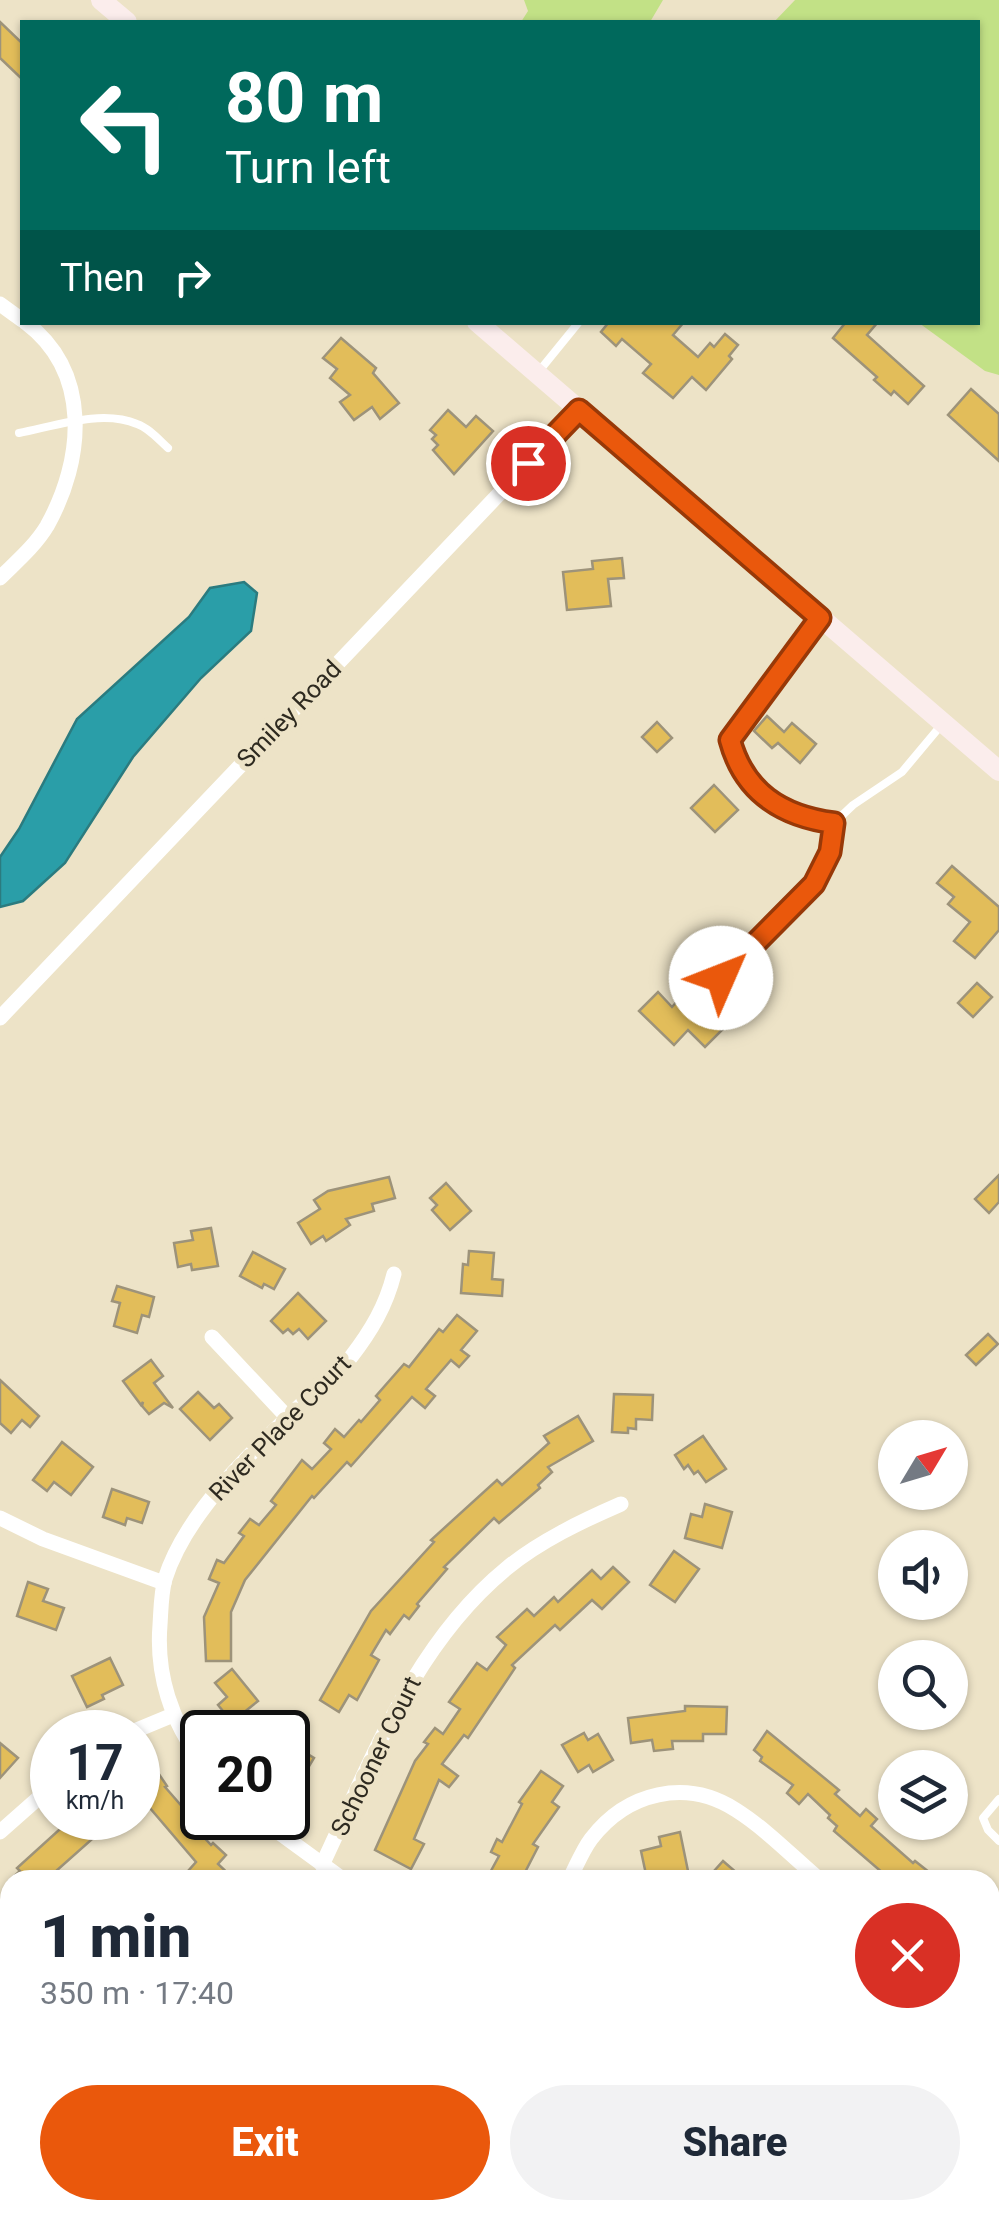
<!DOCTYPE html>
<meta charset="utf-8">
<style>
:root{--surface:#fff;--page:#f2f2f3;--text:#1f2937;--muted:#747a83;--accent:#ea580c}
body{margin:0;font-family:Roboto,sans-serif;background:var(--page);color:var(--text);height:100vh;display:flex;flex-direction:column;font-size:38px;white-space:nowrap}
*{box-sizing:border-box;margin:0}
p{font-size:32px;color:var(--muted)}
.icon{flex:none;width:55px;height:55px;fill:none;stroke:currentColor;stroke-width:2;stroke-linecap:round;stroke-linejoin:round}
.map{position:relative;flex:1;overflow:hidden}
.sheet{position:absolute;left:0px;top:1870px;width:1000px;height:350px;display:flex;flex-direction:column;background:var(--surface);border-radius:30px 30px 0 0;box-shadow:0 2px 8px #0004}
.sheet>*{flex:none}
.hud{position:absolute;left:20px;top:20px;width:960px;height:305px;border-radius:0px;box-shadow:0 2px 8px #0004;background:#00695c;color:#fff;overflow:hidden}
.needle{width:65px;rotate:52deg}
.tools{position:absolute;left:878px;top:1420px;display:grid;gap:20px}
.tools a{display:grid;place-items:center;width:90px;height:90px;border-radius:50%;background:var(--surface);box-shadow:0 2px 8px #0004;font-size:50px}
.speed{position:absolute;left:30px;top:1710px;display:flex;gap:20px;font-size:50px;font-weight:700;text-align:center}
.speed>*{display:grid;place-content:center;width:130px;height:130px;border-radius:50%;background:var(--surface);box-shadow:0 2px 8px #0004;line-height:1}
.speed small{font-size:25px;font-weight:400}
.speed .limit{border:5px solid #111;border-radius:15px;background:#fff;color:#111}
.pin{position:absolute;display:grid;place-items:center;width:85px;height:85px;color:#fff;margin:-42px;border:5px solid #fff;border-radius:50%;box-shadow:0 2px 10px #0007}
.me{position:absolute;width:110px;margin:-55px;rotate:46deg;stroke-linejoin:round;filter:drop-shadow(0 0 8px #0008)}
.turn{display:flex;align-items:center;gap:35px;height:210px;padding:0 40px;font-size:45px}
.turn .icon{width:130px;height:130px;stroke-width:2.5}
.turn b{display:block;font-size:70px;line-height:85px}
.then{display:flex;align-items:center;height:95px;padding:0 40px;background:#0003;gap:20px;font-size:38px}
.round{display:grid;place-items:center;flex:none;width:105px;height:105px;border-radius:52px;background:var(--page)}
.summary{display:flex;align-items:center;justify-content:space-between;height:170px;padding:0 40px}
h1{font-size:60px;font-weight:800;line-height:75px}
.cta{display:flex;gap:20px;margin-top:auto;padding:20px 40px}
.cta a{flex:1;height:115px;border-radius:60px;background:var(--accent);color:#fff;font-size:40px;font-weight:800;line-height:115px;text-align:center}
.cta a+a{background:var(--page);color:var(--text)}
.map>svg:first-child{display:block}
.green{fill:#c2e186}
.water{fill:#2a9ea8;stroke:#2b7b7f;stroke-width:2.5}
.building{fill:#e2bd5a;stroke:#9d937a;stroke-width:2.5}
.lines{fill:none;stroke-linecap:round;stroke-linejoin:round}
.lane{stroke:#fff;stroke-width:8}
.street{stroke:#fff;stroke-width:15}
.secondary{stroke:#fbedec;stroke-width:20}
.route-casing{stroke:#983908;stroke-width:25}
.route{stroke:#ea580c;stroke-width:18}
.labels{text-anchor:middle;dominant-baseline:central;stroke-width:10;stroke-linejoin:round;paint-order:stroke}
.street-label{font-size:25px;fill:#2e2a20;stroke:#ede3c7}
</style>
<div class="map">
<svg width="999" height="2220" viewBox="0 0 999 2220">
<rect width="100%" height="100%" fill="#ede3c7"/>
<!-- green -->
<g class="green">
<polygon points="524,0 663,0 650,22 521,22 528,11"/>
<polygon points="795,0 999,0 999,375 985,371 919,323 978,322 978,22 774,22"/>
<polygon points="10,2028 10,2210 95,2210 82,2220 0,2220 0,2035"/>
</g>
<!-- water -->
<polygon class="water" points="244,582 257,593 251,631 201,678 133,757 65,863 23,901 0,907 0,857 19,829 77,719 189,617 210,588"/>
<!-- building -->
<g class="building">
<polygon points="0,22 22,43 22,79 0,58"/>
<polygon points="609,322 684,322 673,335 698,357 710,343 714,347 725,334 738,345 729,356 732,359 706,390 692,377 673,398 643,373 651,364 622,339 616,346 601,332"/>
<polygon points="846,322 878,322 867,335 924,386 908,404 894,391 891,395 874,380 877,377 833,338"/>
<polygon points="341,338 376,368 373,373 399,403 380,419 372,407 354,420 340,402 350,395 330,378 337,369 323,358"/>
<polygon points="971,389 999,414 999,461 948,415"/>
<polygon points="448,410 466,427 476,416 493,431 454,474 433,450 438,445 432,439 436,435 430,430"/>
<polygon points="622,558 624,578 608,579 611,606 567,610 563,572 593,569 592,561"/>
<polygon points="767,716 784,732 792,723 816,744 800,763 778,743 772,748 754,731"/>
<polygon points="657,722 672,738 657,752 642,737"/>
<polygon points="714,785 738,810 715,832 691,808"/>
<polygon points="952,866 999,907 999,930 975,958 954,941 970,922 948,904 954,897 937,883"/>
<polygon points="740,978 757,995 705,1047 688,1030 674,1045 639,1011 658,992 672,1007 680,998 700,1018"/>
<polygon points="977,983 992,997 973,1017 958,1003"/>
<polygon points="999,1175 999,1202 989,1213 975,1199"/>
<polygon points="389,1177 395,1198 372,1204 374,1211 346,1219 350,1225 326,1241 323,1236 311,1244 298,1223 320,1209 314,1200 328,1191"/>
<polygon points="446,1183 471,1211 450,1230 432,1210 437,1205 430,1198"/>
<polygon points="211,1228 218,1266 192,1270 191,1264 178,1267 174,1243 193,1240 191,1231"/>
<polygon points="469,1251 494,1253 492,1279 503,1280 502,1296 461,1293 463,1264 468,1265"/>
<polygon points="253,1252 285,1269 274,1289 264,1284 262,1288 240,1276"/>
<polygon points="117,1286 154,1297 149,1317 142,1315 137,1333 114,1326 120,1303 112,1301"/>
<polygon points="298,1293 326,1321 308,1339 299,1329 293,1334 288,1329 283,1333 271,1321"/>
<polygon points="457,1315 477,1331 461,1350 469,1356 459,1367 451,1360 426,1389 435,1396 425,1408 412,1397 351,1466 347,1462 314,1498 312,1496 245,1580 231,1612 231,1661 206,1661 204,1617 219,1583 209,1579 217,1560 224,1563 244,1536 239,1533 250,1519 259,1525 276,1505 271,1501 302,1460 312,1469 331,1449 324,1443 335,1429 344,1437 359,1420 361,1422 380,1400 376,1396 404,1364 409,1367 439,1329 443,1332"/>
<polygon points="988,1334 998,1344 976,1365 966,1355"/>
<polygon points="151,1360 163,1376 154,1383 173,1408 164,1403 149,1414 142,1406 143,1402 141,1405 123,1381"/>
<polygon points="0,1380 39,1416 30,1427 22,1420 11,1433 0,1423"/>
<polygon points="198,1392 214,1408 219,1404 232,1418 210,1440 180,1409"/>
<polygon points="614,1394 653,1395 652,1420 636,1419 636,1429 628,1428 628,1433 612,1432"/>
<polygon points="578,1416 593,1441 548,1467 552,1472 538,1485 540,1488 499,1523 494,1518 444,1567 447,1569 417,1604 419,1606 409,1619 404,1615 390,1634 386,1630 371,1655 379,1660 357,1700 349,1695 339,1712 320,1700 371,1611 434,1542 431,1540 497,1480 502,1485 549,1443 544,1436"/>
<polygon points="703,1436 726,1469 706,1482 698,1471 694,1474 688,1465 684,1469 675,1455"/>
<polygon points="62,1442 93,1467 71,1495 54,1482 47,1491 33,1480"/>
<polygon points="112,1489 149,1502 142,1523 127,1518 125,1525 103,1517"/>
<polygon points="705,1504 732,1512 722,1548 685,1538 691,1514 702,1517"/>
<polygon points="674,1551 699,1569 675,1602 650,1585"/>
<polygon points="613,1567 629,1582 602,1609 592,1600 560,1630 555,1625 512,1665 515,1668 468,1738 464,1735 442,1764 458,1776 449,1787 439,1780 414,1839 424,1844 411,1869 375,1850 415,1761 428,1744 424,1742 435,1728 443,1734 460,1709 449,1702 477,1663 487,1670 506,1645 497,1637 527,1609 534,1616 554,1597 558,1602 592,1570 601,1579"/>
<polygon points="28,1582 48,1589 43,1601 64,1608 56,1630 17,1616"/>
<polygon points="110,1658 123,1685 102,1695 104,1699 87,1707 72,1676"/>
<polygon points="232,1669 258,1701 232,1722 218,1705 227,1697 215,1683"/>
<polygon points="685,1706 727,1707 726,1734 703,1734 703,1741 672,1741 673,1749 654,1751 652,1740 631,1743 628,1718 685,1711"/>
<polygon points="767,1731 839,1790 835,1794 860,1816 866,1809 877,1819 871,1826 913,1863 915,1861 939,1880 891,1880 834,1831 837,1826 828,1818 830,1815 808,1794 799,1804 787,1793 793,1785 760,1761 762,1757 754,1750"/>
<polygon points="584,1733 588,1740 598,1734 613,1760 593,1772 589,1765 578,1772 562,1745"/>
<polygon points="288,1742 314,1758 302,1778 288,1769"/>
<polygon points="0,1743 18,1758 0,1778"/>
<polygon points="152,1764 167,1786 165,1787 192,1818 189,1821 211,1845 213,1843 226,1855 218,1864 235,1880 200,1880 189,1870 196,1862 138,1794 138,1775"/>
<polygon points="541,1771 563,1786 552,1802 559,1807 533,1844 538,1847 521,1880 486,1880 499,1856 491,1852 497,1839 502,1842 522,1804 519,1802"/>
<polygon points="85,1818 99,1833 46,1880 10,1880 20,1871 17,1868 70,1820 75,1825"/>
<polygon points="680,1832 688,1871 647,1879 641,1851 661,1846 659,1837"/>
<polygon points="723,1861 745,1880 706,1880"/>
</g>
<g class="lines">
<!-- lane -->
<g class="lane">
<polyline points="540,370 579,322"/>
<path d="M19,433C55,426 102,409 137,424C149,428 159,440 168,448"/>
<path d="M820,618L730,740C744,792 781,816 834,823"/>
<polyline points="721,978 814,884 830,852 834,823 853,805 902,772 943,723"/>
<polyline points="999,1799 983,1818 988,1830 999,1841"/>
<polyline points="449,2210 457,2220"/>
<polyline points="203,2220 215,2210"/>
</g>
<!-- street -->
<g class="street">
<polyline points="0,304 22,320"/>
<path d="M0,578C16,562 35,546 47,526C84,460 92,372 25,322"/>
<polyline points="0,1018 579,410"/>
<polyline points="212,1337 289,1419"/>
<polyline points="0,1518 43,1539 164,1583"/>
<polyline points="132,1732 173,1715"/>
<path d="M202,1761C171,1722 156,1674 160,1625C161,1610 161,1593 165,1579C191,1496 289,1419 351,1357C371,1331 386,1306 394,1274"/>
<polyline points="259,1818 344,1880"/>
<polyline points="0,1832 52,1786"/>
<path d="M322,1865C372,1760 414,1644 507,1568C540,1541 582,1521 621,1504"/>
<path d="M569,1880C576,1867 582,1851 591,1839C627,1792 686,1778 736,1810C766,1829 793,1857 820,1880"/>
<polyline points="990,2027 999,2041"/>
<polyline points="990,2143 999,2130"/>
<polyline points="819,2210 828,2220"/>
<polyline points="902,2220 913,2210"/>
</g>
<!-- secondary -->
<g class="secondary">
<polyline points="101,0 127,22"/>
<polyline points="477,322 999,771"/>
</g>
</g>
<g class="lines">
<!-- route casing -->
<g class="route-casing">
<path id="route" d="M528,463L579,410L820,618L730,740C744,792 781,816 834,823L830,852L814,884L721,978"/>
</g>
<!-- route -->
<use href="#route" class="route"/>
</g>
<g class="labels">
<!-- street labels -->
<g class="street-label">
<text transform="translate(289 714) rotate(-46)">Smiley Road</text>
<text transform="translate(280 1428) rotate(-46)">River Place Court</text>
<text transform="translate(376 1756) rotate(-64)">Schooner Court</text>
</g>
</g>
</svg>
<div class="tools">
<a><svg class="needle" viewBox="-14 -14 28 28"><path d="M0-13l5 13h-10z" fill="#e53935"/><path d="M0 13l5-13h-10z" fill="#747a83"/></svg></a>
<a><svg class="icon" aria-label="sound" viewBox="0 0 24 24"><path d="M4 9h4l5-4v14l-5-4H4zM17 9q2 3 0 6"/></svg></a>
<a><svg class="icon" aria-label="search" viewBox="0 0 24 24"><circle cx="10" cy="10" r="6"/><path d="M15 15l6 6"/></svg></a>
<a><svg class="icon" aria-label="layers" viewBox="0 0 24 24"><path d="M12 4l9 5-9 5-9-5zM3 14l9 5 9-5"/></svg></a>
</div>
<div class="speed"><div>17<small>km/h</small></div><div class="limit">20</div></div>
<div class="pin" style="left:528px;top:463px;background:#d93025"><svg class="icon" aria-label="arrive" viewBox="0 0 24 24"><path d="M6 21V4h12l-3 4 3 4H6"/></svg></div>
<svg class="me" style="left:721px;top:978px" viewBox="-20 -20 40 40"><circle r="19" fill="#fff"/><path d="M0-13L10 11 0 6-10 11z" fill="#ea580c"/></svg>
<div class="hud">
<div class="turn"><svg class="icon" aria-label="left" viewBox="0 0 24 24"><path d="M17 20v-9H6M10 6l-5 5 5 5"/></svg><div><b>80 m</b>Turn left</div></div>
<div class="then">Then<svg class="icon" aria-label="right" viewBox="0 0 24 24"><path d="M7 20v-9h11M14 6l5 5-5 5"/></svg></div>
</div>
<section class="sheet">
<div class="summary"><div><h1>1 min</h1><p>350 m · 17:40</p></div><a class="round" style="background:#d93025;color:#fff"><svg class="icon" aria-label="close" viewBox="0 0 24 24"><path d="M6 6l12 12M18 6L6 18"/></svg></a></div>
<div class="cta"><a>Exit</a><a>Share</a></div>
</section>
</div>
